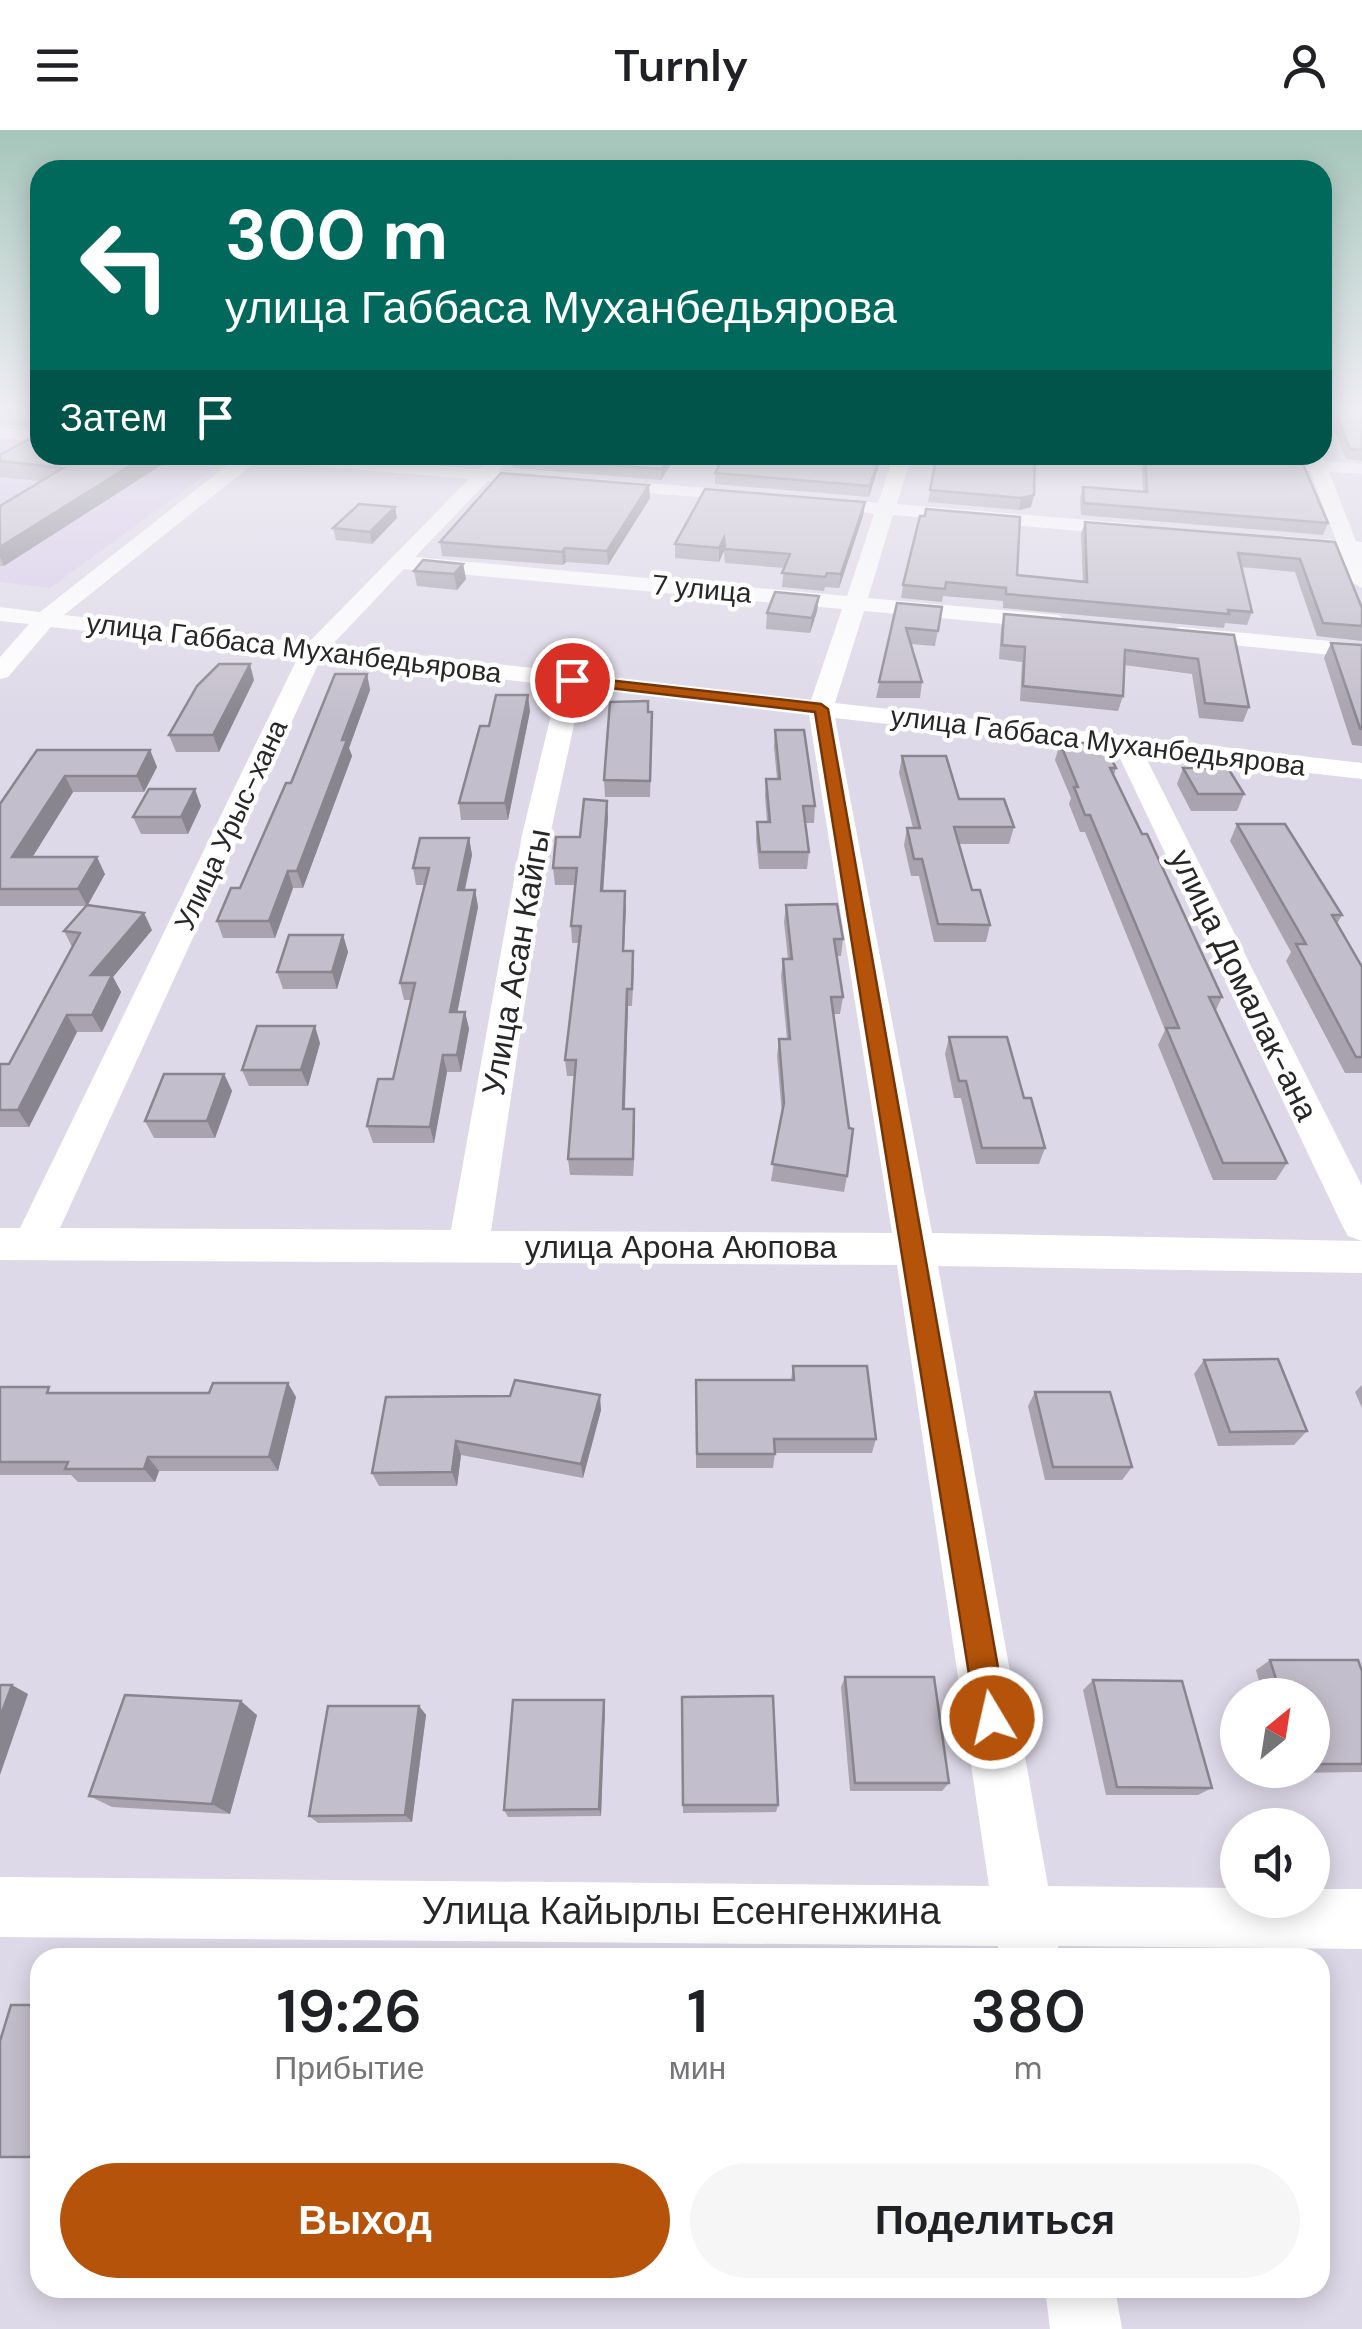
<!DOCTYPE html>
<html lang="ru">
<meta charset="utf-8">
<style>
:root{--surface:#fff;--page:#f6f6f6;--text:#202124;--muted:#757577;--accent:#b45309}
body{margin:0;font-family:"DM Sans",sans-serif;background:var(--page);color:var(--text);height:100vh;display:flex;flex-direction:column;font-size:38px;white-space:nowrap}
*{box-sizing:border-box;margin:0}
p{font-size:32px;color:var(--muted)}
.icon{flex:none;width:55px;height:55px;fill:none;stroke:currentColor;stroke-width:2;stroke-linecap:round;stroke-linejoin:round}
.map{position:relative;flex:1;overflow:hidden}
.drawer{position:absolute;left:30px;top:1818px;width:1300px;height:350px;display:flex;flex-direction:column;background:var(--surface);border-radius:30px;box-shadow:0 5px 25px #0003}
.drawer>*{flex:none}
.top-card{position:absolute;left:30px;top:30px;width:1302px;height:305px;border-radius:30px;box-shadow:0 5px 25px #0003;background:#00695c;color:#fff;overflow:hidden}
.needle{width:65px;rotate:30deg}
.fabs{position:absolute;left:1220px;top:1548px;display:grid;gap:20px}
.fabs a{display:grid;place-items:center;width:110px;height:110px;border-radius:50%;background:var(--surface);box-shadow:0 5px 25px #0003;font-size:50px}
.pin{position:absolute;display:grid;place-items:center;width:85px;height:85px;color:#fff;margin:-42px;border:5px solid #fff;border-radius:50%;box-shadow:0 2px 10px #0007}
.me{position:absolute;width:110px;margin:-55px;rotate:351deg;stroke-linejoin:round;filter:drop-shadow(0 0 8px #0008)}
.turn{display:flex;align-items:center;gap:35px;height:210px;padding:0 30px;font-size:45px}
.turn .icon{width:130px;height:130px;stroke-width:2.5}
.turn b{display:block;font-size:70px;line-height:85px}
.then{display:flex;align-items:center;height:95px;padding:0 30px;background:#0003;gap:20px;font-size:38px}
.eta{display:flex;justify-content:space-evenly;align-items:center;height:170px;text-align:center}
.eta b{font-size:60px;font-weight:600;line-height:70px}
.action{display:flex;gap:20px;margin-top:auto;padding:20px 30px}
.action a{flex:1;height:115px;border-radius:60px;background:var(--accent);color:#fff;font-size:40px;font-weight:600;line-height:115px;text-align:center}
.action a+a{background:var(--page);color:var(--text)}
header{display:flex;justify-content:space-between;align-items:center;height:130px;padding:0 30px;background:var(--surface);font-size:45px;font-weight:600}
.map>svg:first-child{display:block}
.education{fill:#d7cae9}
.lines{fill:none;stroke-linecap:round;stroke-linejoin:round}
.minor{fill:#fff;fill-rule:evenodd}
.wall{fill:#a8a3af}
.shaded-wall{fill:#88858e}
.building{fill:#c3becb;stroke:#88858e;stroke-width:2.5}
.route{fill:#b45309;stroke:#753606;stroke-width:2.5}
.labels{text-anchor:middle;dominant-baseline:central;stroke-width:9;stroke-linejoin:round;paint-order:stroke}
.far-street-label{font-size:28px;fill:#272727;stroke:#fff}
.street-label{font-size:32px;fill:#272727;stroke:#fff}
.near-street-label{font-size:38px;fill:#272727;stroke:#fff}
</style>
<header><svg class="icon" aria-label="menu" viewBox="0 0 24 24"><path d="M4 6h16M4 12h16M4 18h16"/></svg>Turnly<svg class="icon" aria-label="person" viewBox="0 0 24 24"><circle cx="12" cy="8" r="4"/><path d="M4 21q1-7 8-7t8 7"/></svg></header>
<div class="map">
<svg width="1362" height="2199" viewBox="0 0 1362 2199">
<rect width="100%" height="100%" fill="#ded9e8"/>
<!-- education -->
<polygon class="education" points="0,309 40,313 40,325 227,329 50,458 0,452"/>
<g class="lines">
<!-- minor -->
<g class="minor">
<polygon points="0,298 40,301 40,311 0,308"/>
<path d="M240,325H313L479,339L496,327L505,332L498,341L758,362L765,364V372L488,351L415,427L847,466L874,384L854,381L851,377L861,371L878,373L894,325H912L897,374L1137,394L1147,400L1137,406L893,385L868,468L1058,485L1069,492L1058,499L864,481L835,573L1362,633V649L1144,624L1362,1056V1143L938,1136L1048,1756L1238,1758V1770H1312V1759H1362V1819L1058,1816L1060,1828H999L998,1816L0,1807V1747L989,1756L897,1135L0,1130V1098H20L299,525L51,497L8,547L0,549V527L29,494L0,491V477L40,482ZM257,331L469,349L308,513L64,485ZM404,439L842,479L811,570L332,515ZM321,528L558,556L522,705L451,1100L60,1098ZM582,558L809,585L892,1103L491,1101L550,705ZM835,588L1116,620L1342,1095L1348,1106L1362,1111L932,1103Z"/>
<polygon points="1163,325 1306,329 1304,325 1322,325 1324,331 1362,334 1362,344 1329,342 1356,411 1362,412 1362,458 1351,452 1340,422 1284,418 1274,412 1284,406 1336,410 1310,341 1172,330"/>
<polygon points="1180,497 1362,514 1362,528 1172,509 1169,504 1172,499"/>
<polygon points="1045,2158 1115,2158 1122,2199 1050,2199"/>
</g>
</g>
<!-- wall -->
<g class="wall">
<polygon points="0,281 40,281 40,297 0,294"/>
<polygon points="1327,281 1362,281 1362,331 1346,329"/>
<polygon points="0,325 177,325 4,436 0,436 0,376 41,351 0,347"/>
<polygon points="391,325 471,325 463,334 391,328"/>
<polygon points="500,325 677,325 661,350 514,338"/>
<polygon points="725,325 882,325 869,367 715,354 715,343"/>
<polygon points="937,325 1035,325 1031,377 1019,380 928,372"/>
<polygon points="1141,325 1201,325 1328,393 1323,405 1081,385 1080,368 1083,357 1143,362"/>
<polygon points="650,368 608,435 566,432 563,435 442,426 440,412"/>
<polygon points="865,372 863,386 839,458 825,457 824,461 782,457 784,438 725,433 724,421 719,432 675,428 675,414"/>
<polygon points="395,377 397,388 372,414 336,410 333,398"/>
<polygon points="1085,392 1335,412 1362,496 1362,511 1317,506 1295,442 1241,437 1252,482 1247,495 1225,493 1224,498 1003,478 1003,471 943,466 942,472 901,468 903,455 1017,445 1083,451 1081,404"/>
<polygon points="463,434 466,449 457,460 417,456 414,441"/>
<polygon points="819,466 817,481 810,503 766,499 767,483"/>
<polygon points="897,473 942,477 935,516 911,514 922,552 920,568 876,568"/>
<polygon points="1004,484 1234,505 1249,577 1243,592 1199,588 1192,544 1124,535 1123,566 1118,581 1020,571 1022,532 999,529 1001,498"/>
<polygon points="1331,513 1362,515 1362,616 1352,615 1324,528"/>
<polygon points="367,544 370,560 349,618 352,626 303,758 293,758 275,808 223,808 217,791 240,758 291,653"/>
<polygon points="254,550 219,622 176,622 169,605"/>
<polygon points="530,581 508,690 461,690 459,673 489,596"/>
<polygon points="648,582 652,582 652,598 650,667 605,667 604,650"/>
<polygon points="775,600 815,676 814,693 805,693 809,722 807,739 759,739 756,709 757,692 767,692 765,666 766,649 777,649 774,617"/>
<polygon points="1060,613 1116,638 1114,645 1222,867 1216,880 1287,1033 1276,1050 1213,1050 1158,915 1165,900 1085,702 1080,702 1069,674 1071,668 1055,630"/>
<polygon points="37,620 150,620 157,637 144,662 73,662 32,727 105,744 88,775 152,800 113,847 121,862 102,902 77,902 29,997 0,997 0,934 9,934 72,817 64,801 86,776 0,776 0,674"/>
<polygon points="902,626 959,669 1014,697 1009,714 959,714 972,760 990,795 986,812 934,812 919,746 911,746 904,715 907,698 913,698 899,643"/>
<polygon points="1183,638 1244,664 1237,681 1191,681 1177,654"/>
<polygon points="201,676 188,704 141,704 133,687"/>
<polygon points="608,687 603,761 625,761 624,821 634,838 632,876 628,876 625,979 634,979 633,1046 570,1045 568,1029 575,946 567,946 565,930 579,813 572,813 571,796 575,755 555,755 553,738 580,707"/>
<polygon points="1237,694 1342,785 1337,794 1362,837 1362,943 1345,943 1286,831 1291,822 1230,711"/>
<polygon points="469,708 472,725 465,760 475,760 478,777 457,882 465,882 469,899 461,942 447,942 434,1013 373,1013 367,996 393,949 411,870 404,870 400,853 424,755 416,755 413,738"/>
<polygon points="786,775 843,809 841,826 837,826 843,867 840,884 833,884 847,1046 844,1062 771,1051 782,984 777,926 779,909 787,909 781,846 783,829 788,829 784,792"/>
<polygon points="343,805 348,822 337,859 283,859 277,842"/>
<polygon points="949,907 1045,1018 1039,1034 976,1034 961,968 954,968 945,924"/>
<polygon points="320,913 308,956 249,956 242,940"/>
<polygon points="224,944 232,961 215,1008 154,1008 145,991"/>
<polygon points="1204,1230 1307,1301 1294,1315 1218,1316 1194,1244"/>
<polygon points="793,1236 876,1309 872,1323 775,1323 773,1338 696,1338 696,1250 791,1250"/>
<polygon points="1362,1255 1362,1278 1355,1262"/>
<polygon points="0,1257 55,1263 296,1267 278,1341 159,1341 155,1352 78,1352 71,1345 0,1345"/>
<polygon points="1035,1262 1132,1337 1122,1350 1045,1350 1028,1276"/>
<polygon points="386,1267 601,1280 583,1348 461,1325 457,1356 379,1356 372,1343"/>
<polygon points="1270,1530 1362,1541 1362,1642 1288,1643 1287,1640 1312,1640 1312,1565 1263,1565 1256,1540"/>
<polygon points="845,1547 949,1653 942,1661 850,1661 841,1557"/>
<polygon points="1093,1550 1212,1658 1198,1665 1106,1665 1083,1560"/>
<polygon points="682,1567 778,1675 776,1682 683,1683"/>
<polygon points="419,1576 426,1585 412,1692 318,1693 309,1686"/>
<polygon points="605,1579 601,1686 508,1687 504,1680"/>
<polygon points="257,1585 230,1684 112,1677 89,1666"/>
</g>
<!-- shaded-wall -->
<g class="shaded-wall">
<polygon points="147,325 177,325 4,436 0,427 0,417"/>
<polygon points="462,325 471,325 463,334"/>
<polygon points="670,325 677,325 661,350 661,339"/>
<polygon points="880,325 882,325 869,367 870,356"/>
<polygon points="649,355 650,368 608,435 607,421"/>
<polygon points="1034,365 1031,377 1019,380 1021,368"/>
<polygon points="865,372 863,386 839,458 841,444"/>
<polygon points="395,377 397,388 372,414 370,402"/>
<polygon points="724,408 724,421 719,432 719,418"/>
<polygon points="565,418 566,432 563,435 562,422"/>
<polygon points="463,434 466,449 457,460 454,444"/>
<polygon points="819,466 817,481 810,503 812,488"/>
<polygon points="250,534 254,550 219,622 213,605"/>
<polygon points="367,544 370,560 349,618 352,626 303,758 297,741"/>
<polygon points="528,565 530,581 508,690 505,673"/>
<polygon points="150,620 157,637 144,662 137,646"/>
<polygon points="65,646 73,662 22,744 12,727"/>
<polygon points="195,659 201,676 188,704 181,687"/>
<polygon points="607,671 608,687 602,778 601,761"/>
<polygon points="469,708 472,725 461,777 458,760"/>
<polygon points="97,727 105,744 87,776 78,759"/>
<polygon points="288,741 293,758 275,808 269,791"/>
<polygon points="475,760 478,777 454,899 450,882"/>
<polygon points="625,761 626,778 623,838 623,821"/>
<polygon points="144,783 152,800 113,847 121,862 102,902 92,885 91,845"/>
<polygon points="343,805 348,822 337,859 332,842"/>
<polygon points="627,859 628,876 624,995 623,979"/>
<polygon points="465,882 469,899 461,942 457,925"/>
<polygon points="67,885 77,902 29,997 18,980"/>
<polygon points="315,896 320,913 308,956 301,940"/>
<polygon points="443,925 447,942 434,1013 430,997"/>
<polygon points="224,944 232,961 215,1008 207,991"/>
<polygon points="634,979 635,995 633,1046 633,1029"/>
<polygon points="288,1253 296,1267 278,1341 269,1327"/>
<polygon points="600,1265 601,1280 583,1348 581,1334"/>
<polygon points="456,1311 461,1325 457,1356 452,1342"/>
<polygon points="148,1327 159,1341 155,1352 144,1339"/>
<polygon points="12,1555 28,1564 0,1645 0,1587"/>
<polygon points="604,1570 605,1579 601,1686 599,1679"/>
<polygon points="241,1571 257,1585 230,1684 212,1674"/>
<polygon points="419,1576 426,1585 412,1692 405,1685"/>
</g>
<!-- building -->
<g class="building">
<polygon points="1335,281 1362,281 1362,320 1350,319"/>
<polygon points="40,303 40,325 147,325 0,417 0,376 63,338 0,331 0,325"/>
<polygon points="511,325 670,325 661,339 513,327"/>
<polygon points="725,325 880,325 870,356 715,343"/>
<polygon points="937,325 1035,325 1034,365 1021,368 930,360"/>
<polygon points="1145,325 1201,325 1303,334 1328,393 1084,373 1083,357 1147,362"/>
<polygon points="501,343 649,355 607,421 565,418 562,422 440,412"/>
<polygon points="705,359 865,372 841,444 827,443 825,447 782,443 790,424 725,419 724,408 719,418 675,414"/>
<polygon points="359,374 395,377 370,402 333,398"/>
<polygon points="926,379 1020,387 1017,445 1087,452 1085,392 1335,412 1362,478 1362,496 1323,493 1300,429 1238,423 1252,482 1228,480 1229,484 1006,464 1006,458 946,452 945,459 903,455 920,386 925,386"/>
<polygon points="423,430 463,434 454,444 414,441"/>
<polygon points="775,462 819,466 812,488 767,483"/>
<polygon points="897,473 942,477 938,501 906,498 922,552 879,552"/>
<polygon points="1004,484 1234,505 1249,577 1205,573 1198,529 1125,520 1123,566 1023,556 1025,517 1002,515"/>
<polygon points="1331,513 1362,515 1362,599 1360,598"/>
<polygon points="219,534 250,534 213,605 169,605 197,556"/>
<polygon points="335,544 367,544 342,610 347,610 297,741 288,741 269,791 217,791 231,758 240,758 286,653 291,653"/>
<polygon points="496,565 528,565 505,673 459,673 480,596 489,596"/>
<polygon points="648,571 648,582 652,582 650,651 604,650 610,572"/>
<polygon points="775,600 804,600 815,676 803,676 809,722 760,722 757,692 770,692 766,649 780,649"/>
<polygon points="1060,613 1103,613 1116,638 1110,638 1142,704 1147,704 1222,867 1209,867 1287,1033 1223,1033 1166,898 1179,898 1090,685 1085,685 1074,657 1078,657"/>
<polygon points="37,620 150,620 137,646 65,646 12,727 97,727 78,759 0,759 0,674"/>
<polygon points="902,626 946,626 959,669 1004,669 1014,697 954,697 972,760 980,760 990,795 938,794 922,729 914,729 907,698 920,698"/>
<polygon points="1183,638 1228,638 1244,664 1198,664"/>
<polygon points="149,659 195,659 181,687 133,687"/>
<polygon points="584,669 607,671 601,761 625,761 623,821 633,821 632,859 627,859 623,979 634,979 633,1029 568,1029 576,930 565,930 581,796 571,796 577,738 553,738 556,707 580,707"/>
<polygon points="1237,694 1285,694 1342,785 1332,785 1362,837 1362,927 1356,927 1296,814 1306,814"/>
<polygon points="420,708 469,708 458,760 475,760 450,882 465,882 457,925 443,925 430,997 367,996 378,949 393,949 415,853 400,853 429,738 413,738"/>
<polygon points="837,774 843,809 834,809 843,867 831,867 849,998 853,999 847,1046 772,1034 784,973 779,909 790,909 783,829 792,829 786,775"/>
<polygon points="87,775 144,783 91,845 112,845 92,885 67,885 18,980 0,980 0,934 9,934 80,803 64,801"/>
<polygon points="289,805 343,805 332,842 277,842"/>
<polygon points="257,896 315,896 301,940 242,940"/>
<polygon points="949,907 1007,907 1024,968 1031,968 1045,1018 982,1018 966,951 959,951"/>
<polygon points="164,944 224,944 207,991 145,991"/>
<polygon points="1278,1229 1307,1301 1230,1302 1204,1230"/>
<polygon points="793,1236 867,1236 876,1309 774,1309 775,1324 697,1324 696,1250 794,1250"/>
<polygon points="515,1250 600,1265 581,1334 456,1311 452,1342 372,1343 386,1267 510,1266"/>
<polygon points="213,1253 288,1253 269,1327 148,1327 144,1339 65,1339 68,1332 0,1332 0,1257 49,1257 47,1263 209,1263"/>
<polygon points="1035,1262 1110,1262 1132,1337 1053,1337"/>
<polygon points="1270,1530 1358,1530 1362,1541 1362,1634 1312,1634 1312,1565 1281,1565"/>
<polygon points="845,1547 934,1547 949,1653 855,1653"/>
<polygon points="1093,1550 1182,1551 1212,1658 1117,1657"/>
<polygon points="0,1555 12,1555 0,1587"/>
<polygon points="125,1565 241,1571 212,1674 89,1666"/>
<polygon points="773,1566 778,1675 683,1675 682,1567"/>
<polygon points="513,1570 604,1570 599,1679 504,1680"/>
<polygon points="328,1576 419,1576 405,1685 309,1686"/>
<polygon points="11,1875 40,1875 40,2027 0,2027 0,1911"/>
</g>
<!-- sky -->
<linearGradient id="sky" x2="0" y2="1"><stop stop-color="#a5c6ba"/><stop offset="0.48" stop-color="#f0eef5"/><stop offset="1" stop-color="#f0eef5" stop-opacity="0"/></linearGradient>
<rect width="1362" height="589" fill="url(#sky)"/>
<!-- route -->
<polygon class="route" points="572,546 821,574 828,579 1007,1588 1002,1599 992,1604 981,1599 976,1588 815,582 567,553 565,550"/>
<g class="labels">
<!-- far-street labels -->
<g class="far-street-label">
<text transform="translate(702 459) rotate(5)">7 улица</text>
<text transform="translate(294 518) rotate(7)">улица Габбаса Муханбедьярова</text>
<text transform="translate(1098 611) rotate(7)">улица Габбаса Муханбедьярова</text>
<text transform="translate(231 695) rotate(-65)">Улица Урыс-хана</text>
</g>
<!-- street labels -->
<g class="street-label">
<text transform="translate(516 832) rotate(-80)">Улица Асан Кайгы</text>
<text transform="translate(1244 855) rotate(64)">улица Домалак-ана</text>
<text x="681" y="1117">улица Арона Аюпова</text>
</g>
<!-- near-street labels -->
<g class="near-street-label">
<text x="681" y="1781">Улица Кайырлы Есенгенжина</text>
</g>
</g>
</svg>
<div class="fabs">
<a><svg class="needle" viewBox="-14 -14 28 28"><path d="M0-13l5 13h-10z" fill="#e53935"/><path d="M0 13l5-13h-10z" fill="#757577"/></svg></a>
<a><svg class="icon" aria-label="sound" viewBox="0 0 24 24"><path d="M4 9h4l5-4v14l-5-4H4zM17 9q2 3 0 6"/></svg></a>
</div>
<div class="pin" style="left:572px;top:550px;background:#d93025"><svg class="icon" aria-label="arrive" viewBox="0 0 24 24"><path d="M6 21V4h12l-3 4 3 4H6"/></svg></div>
<svg class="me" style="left:992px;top:1588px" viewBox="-20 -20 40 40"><circle r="17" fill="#b45309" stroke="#fff" stroke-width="3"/><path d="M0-11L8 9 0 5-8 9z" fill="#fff"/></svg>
<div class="top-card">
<div class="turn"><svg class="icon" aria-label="left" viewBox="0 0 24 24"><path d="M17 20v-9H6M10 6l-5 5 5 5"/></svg><div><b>300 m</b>улица Габбаса Муханбедьярова</div></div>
<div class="then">Затем<svg class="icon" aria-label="arrive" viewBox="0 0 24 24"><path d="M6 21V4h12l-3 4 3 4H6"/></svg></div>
</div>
<section class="drawer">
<div class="eta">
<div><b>19:26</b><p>Прибытие</p></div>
<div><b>1</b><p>мин</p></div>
<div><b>380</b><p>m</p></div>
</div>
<div class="action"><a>Выход</a><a>Поделиться</a></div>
</section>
</div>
